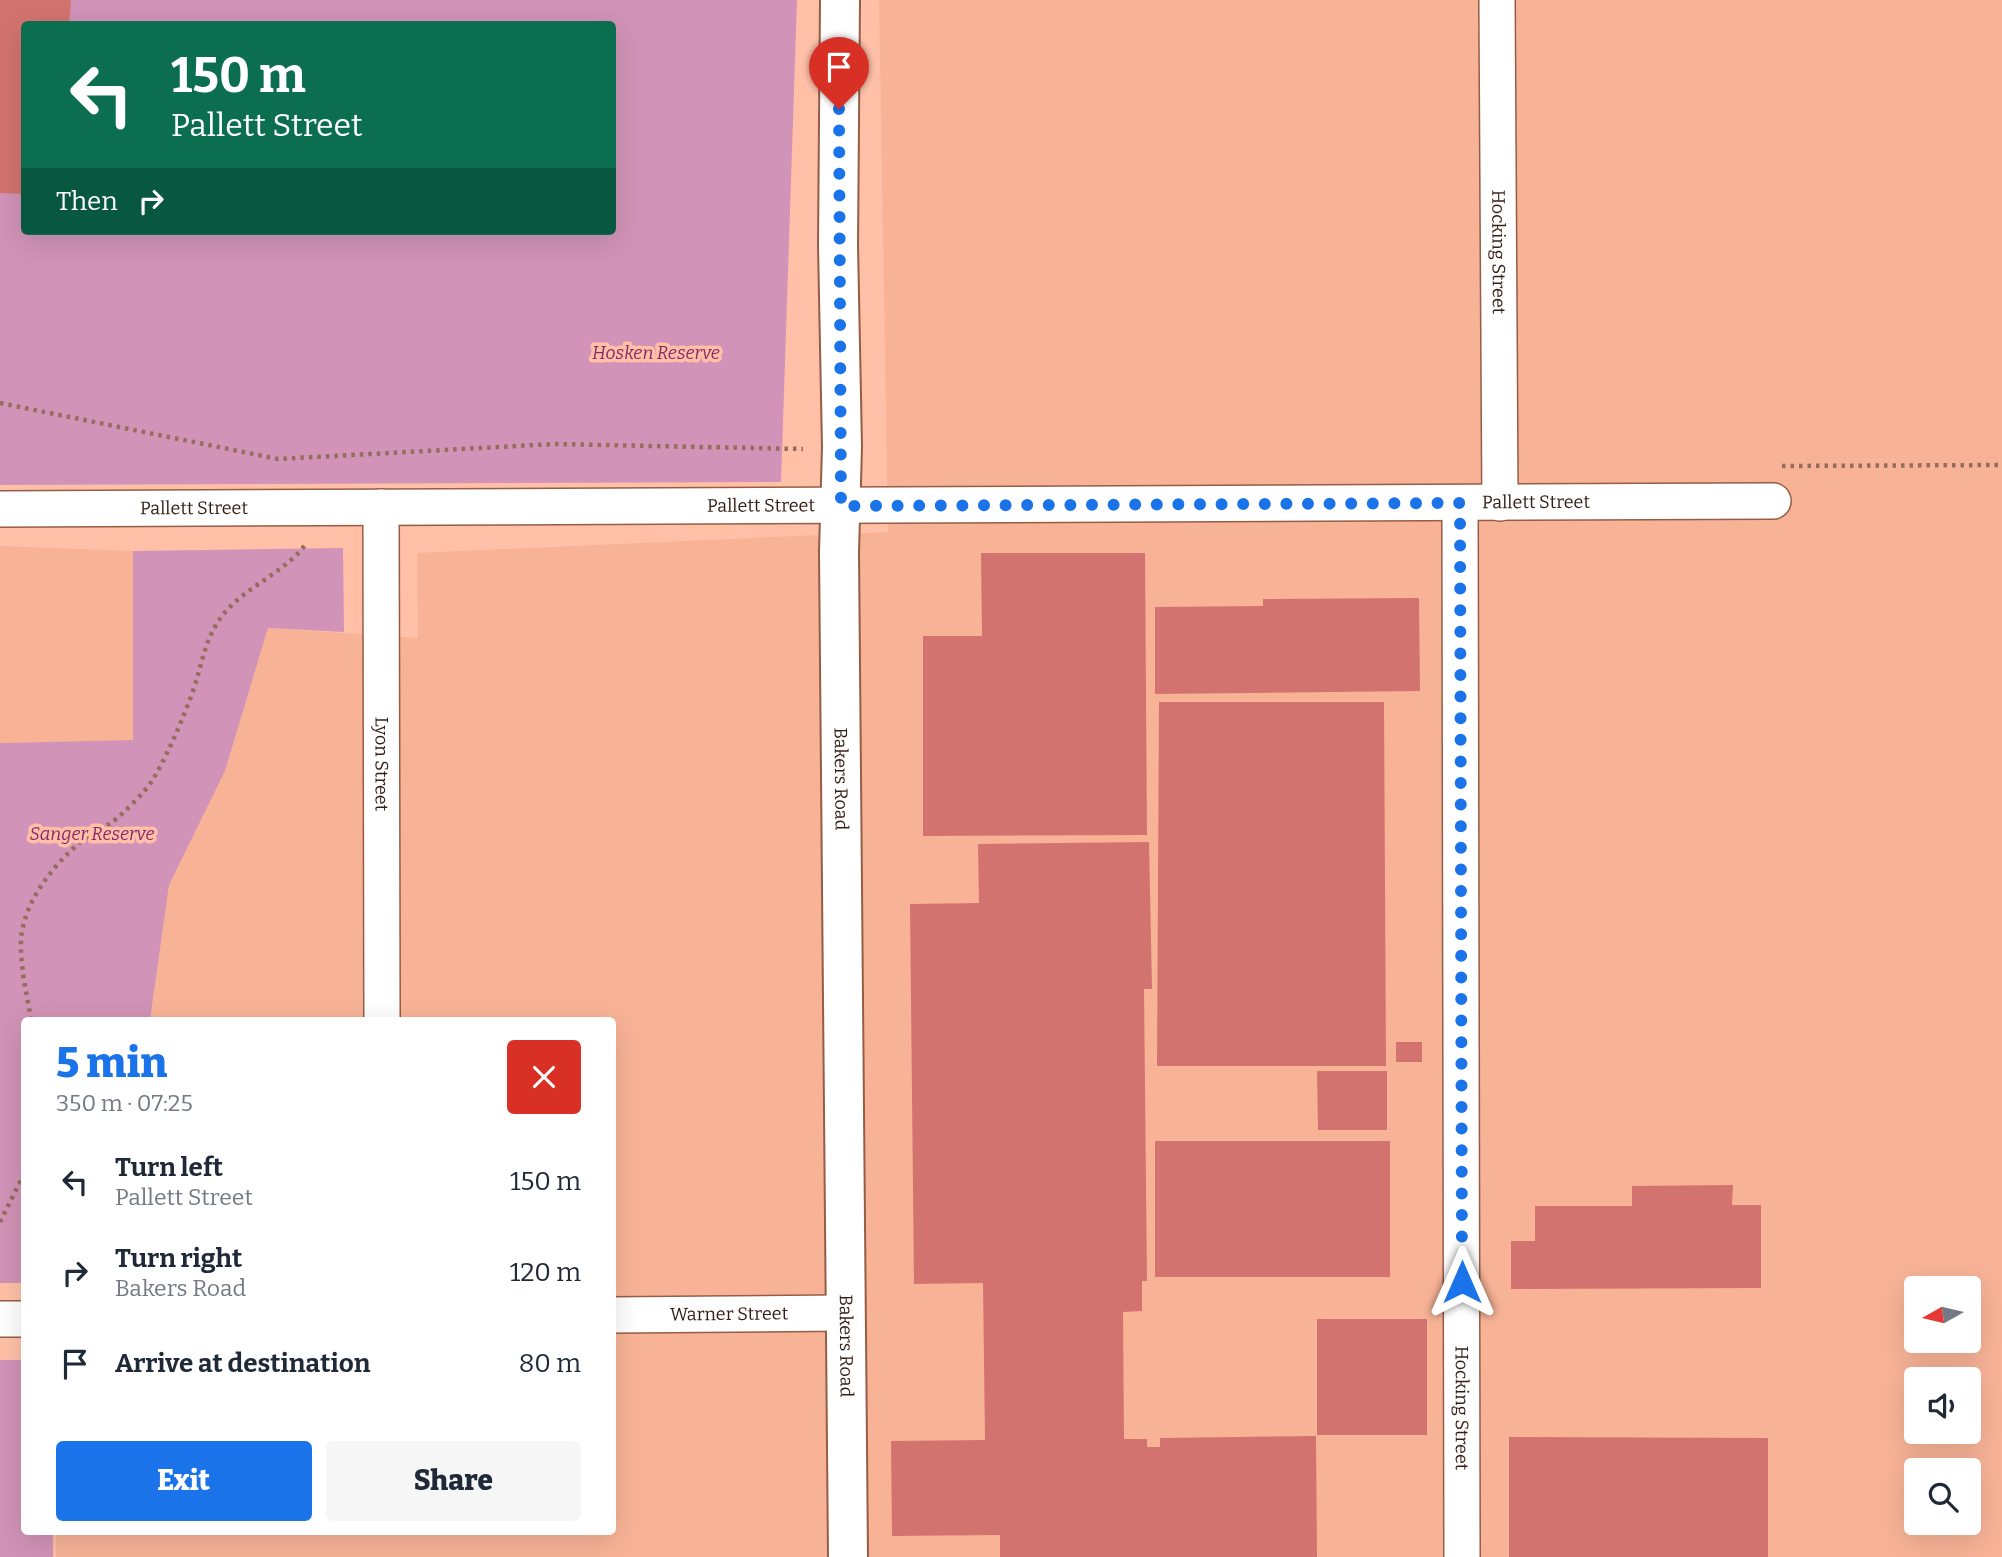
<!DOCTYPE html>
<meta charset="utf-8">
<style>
:root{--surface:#fff;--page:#f6f6f7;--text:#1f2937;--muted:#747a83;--accent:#1a73e8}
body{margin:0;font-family:Bitter,serif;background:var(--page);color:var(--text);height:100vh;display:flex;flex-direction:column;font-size:26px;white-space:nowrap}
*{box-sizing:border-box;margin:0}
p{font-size:23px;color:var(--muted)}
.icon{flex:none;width:38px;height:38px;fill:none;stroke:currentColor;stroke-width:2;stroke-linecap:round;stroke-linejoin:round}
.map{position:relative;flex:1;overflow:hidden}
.sheet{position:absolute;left:21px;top:1017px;width:595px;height:518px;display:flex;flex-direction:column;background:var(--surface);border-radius:7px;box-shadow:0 7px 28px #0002}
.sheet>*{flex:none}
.banner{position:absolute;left:21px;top:21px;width:595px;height:214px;border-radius:7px;box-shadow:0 7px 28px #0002;background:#0b6e4f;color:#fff;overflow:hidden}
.needle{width:46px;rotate:262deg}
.buttons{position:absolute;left:1904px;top:1276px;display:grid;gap:14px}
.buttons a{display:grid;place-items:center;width:77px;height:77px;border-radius:7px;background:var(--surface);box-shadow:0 7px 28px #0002;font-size:35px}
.pin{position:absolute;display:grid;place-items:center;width:60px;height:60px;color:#fff;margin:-72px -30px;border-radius:50% 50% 50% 0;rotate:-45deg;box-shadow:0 0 7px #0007}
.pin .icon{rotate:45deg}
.me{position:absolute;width:77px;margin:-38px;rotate:0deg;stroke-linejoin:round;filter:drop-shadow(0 0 5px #0008)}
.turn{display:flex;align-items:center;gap:24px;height:147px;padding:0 35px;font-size:32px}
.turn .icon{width:91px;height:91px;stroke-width:2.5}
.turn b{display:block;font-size:49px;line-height:60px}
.then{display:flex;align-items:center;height:66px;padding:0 35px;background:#0003;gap:14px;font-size:26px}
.round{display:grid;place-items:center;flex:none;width:74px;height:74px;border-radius:7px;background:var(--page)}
.overview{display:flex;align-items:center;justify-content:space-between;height:119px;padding:0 35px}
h1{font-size:42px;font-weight:800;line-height:52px;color:var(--accent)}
.primary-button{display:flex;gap:14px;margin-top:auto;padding:14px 35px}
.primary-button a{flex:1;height:80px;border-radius:7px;background:var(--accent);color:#fff;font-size:28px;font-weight:800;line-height:80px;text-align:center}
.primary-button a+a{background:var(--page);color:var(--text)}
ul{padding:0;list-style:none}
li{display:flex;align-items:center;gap:21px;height:91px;padding:0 35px}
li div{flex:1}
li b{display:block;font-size:26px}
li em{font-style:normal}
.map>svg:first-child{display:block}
.built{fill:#f8b397;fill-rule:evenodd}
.green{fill:#d193b7;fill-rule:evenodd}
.building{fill:#d3736f}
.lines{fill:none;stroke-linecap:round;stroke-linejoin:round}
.street-casing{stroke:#945d46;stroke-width:38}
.secondary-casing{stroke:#945d46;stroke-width:42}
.path{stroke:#966c5b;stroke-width:4.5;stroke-dasharray:3.5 5;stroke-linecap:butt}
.street{stroke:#fff;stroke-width:35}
.secondary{stroke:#fff;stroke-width:38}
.route{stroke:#1a73e8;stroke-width:12;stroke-dasharray:0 21.6}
.labels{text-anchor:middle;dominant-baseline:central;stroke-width:7;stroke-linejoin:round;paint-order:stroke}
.street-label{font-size:18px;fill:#341d14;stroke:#ffc0a7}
.park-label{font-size:18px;font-style:italic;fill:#89276a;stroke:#ffc0a7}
</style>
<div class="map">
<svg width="2002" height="1557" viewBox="0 0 2002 1557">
<rect width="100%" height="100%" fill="#ffc0a7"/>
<!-- built -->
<g class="built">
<path d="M879,0H2002V1557H56V1531H612V1020H150L169,885L225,771L268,628L418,638L417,553L888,532ZM1916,1288H1969V1340H1916ZM1916,1379H1969V1432H1916ZM1916,1470H1969V1522H1916Z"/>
<polygon points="0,546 133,551 133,740 0,743"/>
</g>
<!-- green -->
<g class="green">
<path d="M0,0H797L781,482L0,485ZM24,24H612V231H24Z"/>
<polygon points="343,548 344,632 268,628 225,771 169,885 150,1020 24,1020 24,1283 0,1283 0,743 133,740 133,551"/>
<polygon points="0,1360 24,1360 24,1531 53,1531 53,1557 0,1557"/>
</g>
<!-- building -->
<g class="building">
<polygon points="0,0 71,0 69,24 24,24 24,194 0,193"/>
<polygon points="981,553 1145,553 1147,835 923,836 923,636 982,636"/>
<polygon points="1419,598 1420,691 1155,694 1155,607 1263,606 1263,599"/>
<polygon points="1159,702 1384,702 1386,1066 1157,1066"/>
<polygon points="1149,842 1152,989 1144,989 1147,1281 1142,1281 1142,1311 1123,1312 1124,1439 1147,1439 1147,1447 1160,1447 1160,1438 1316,1436 1317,1557 1000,1557 1000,1535 892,1536 891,1441 985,1440 983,1283 914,1284 910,904 979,903 978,844"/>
<rect x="1396" y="1042" width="26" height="20"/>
<polygon points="1317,1071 1387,1071 1387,1130 1318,1130"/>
<rect x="1155" y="1141" width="235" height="136"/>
<polygon points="1733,1185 1732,1205 1761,1205 1761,1288 1511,1289 1511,1241 1535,1241 1535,1206 1632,1206 1632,1186"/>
<rect x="1317" y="1319" width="110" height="116"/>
<polygon points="1509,1437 1768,1438 1768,1557 1509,1557"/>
</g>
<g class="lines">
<!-- street casing -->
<g class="street-casing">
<g id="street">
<path id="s1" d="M1497,0L1500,503"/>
<path id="s2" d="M1460,503L1462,1557"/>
<path id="s3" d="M381,507L382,1020"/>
<path id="s4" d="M0,509L1773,501"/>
<path id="s5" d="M612,1315L844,1313"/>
<polyline points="0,1319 24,1319"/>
</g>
</g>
<!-- secondary casing -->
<g class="secondary-casing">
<g id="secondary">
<path id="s6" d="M840,0L838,245L842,447L839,552L848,1557"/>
</g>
</g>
<!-- path -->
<g class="path">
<polyline points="0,403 278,459 554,444 803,449"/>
<polyline points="1782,466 2002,465"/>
<path d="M31,1020C27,994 20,967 21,941C23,898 62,853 97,830C101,827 107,826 111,823C122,815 145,792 152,781C168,754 181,723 192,694C203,663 204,637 226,611C248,586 291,568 307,542"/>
<polyline points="0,1222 24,1174"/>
</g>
<!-- street -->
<use href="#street" class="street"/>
<!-- secondary -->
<use href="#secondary" class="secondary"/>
</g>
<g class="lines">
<!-- route -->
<polyline class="route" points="839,109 841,506 1460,503 1462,1282"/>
</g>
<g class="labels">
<!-- street labels -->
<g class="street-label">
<text stroke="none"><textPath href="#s1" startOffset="252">Hocking Street</textPath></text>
<text stroke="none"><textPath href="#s4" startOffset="1536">Pallett Street</textPath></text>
<text stroke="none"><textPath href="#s4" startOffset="761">Pallett Street</textPath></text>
<text stroke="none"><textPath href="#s4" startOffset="194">Pallett Street</textPath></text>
<text stroke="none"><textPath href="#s3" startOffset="257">Lyon Street</textPath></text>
<text stroke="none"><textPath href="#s6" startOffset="779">Bakers Road</textPath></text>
<text stroke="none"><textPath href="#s5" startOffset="117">Warner Street</textPath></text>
<text stroke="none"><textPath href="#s6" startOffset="1346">Bakers Road</textPath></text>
<text stroke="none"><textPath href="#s2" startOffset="905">Hocking Street</textPath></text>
</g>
<!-- park labels -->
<g class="park-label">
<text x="656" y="353">Hosken Reserve</text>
<text x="92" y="834">Sanger Reserve</text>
</g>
</g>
</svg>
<div class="buttons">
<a><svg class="needle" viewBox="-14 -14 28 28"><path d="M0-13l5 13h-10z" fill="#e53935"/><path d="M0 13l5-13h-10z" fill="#747a83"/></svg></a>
<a><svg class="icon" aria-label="sound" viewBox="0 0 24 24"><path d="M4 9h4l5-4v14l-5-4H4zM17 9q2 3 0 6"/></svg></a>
<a><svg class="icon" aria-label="search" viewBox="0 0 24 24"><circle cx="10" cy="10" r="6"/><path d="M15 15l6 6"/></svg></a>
</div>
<div class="pin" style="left:839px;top:109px;background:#d93025"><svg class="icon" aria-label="arrive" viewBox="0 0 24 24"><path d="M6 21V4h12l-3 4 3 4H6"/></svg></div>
<svg class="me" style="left:1462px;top:1282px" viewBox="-20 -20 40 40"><path d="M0-17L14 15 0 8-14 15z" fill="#1a73e8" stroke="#fff" stroke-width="4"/></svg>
<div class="banner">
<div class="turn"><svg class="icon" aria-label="left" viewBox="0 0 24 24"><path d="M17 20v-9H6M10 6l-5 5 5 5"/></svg><div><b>150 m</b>Pallett Street</div></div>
<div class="then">Then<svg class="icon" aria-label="right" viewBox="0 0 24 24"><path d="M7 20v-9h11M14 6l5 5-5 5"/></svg></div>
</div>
<section class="sheet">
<div class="overview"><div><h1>5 min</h1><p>350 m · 07:25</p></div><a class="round" style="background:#d93025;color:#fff"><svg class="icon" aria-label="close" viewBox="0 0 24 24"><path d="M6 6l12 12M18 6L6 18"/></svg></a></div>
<ul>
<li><svg class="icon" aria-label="left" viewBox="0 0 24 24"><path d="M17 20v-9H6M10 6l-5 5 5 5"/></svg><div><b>Turn left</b><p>Pallett Street</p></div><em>150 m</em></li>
<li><svg class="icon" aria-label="right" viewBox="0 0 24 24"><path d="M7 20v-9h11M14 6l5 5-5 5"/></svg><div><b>Turn right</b><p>Bakers Road</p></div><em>120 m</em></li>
<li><svg class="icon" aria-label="arrive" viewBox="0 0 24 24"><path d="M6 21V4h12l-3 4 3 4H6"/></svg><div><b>Arrive at destination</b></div><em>80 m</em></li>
</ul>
<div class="primary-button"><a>Exit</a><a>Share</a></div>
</section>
</div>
